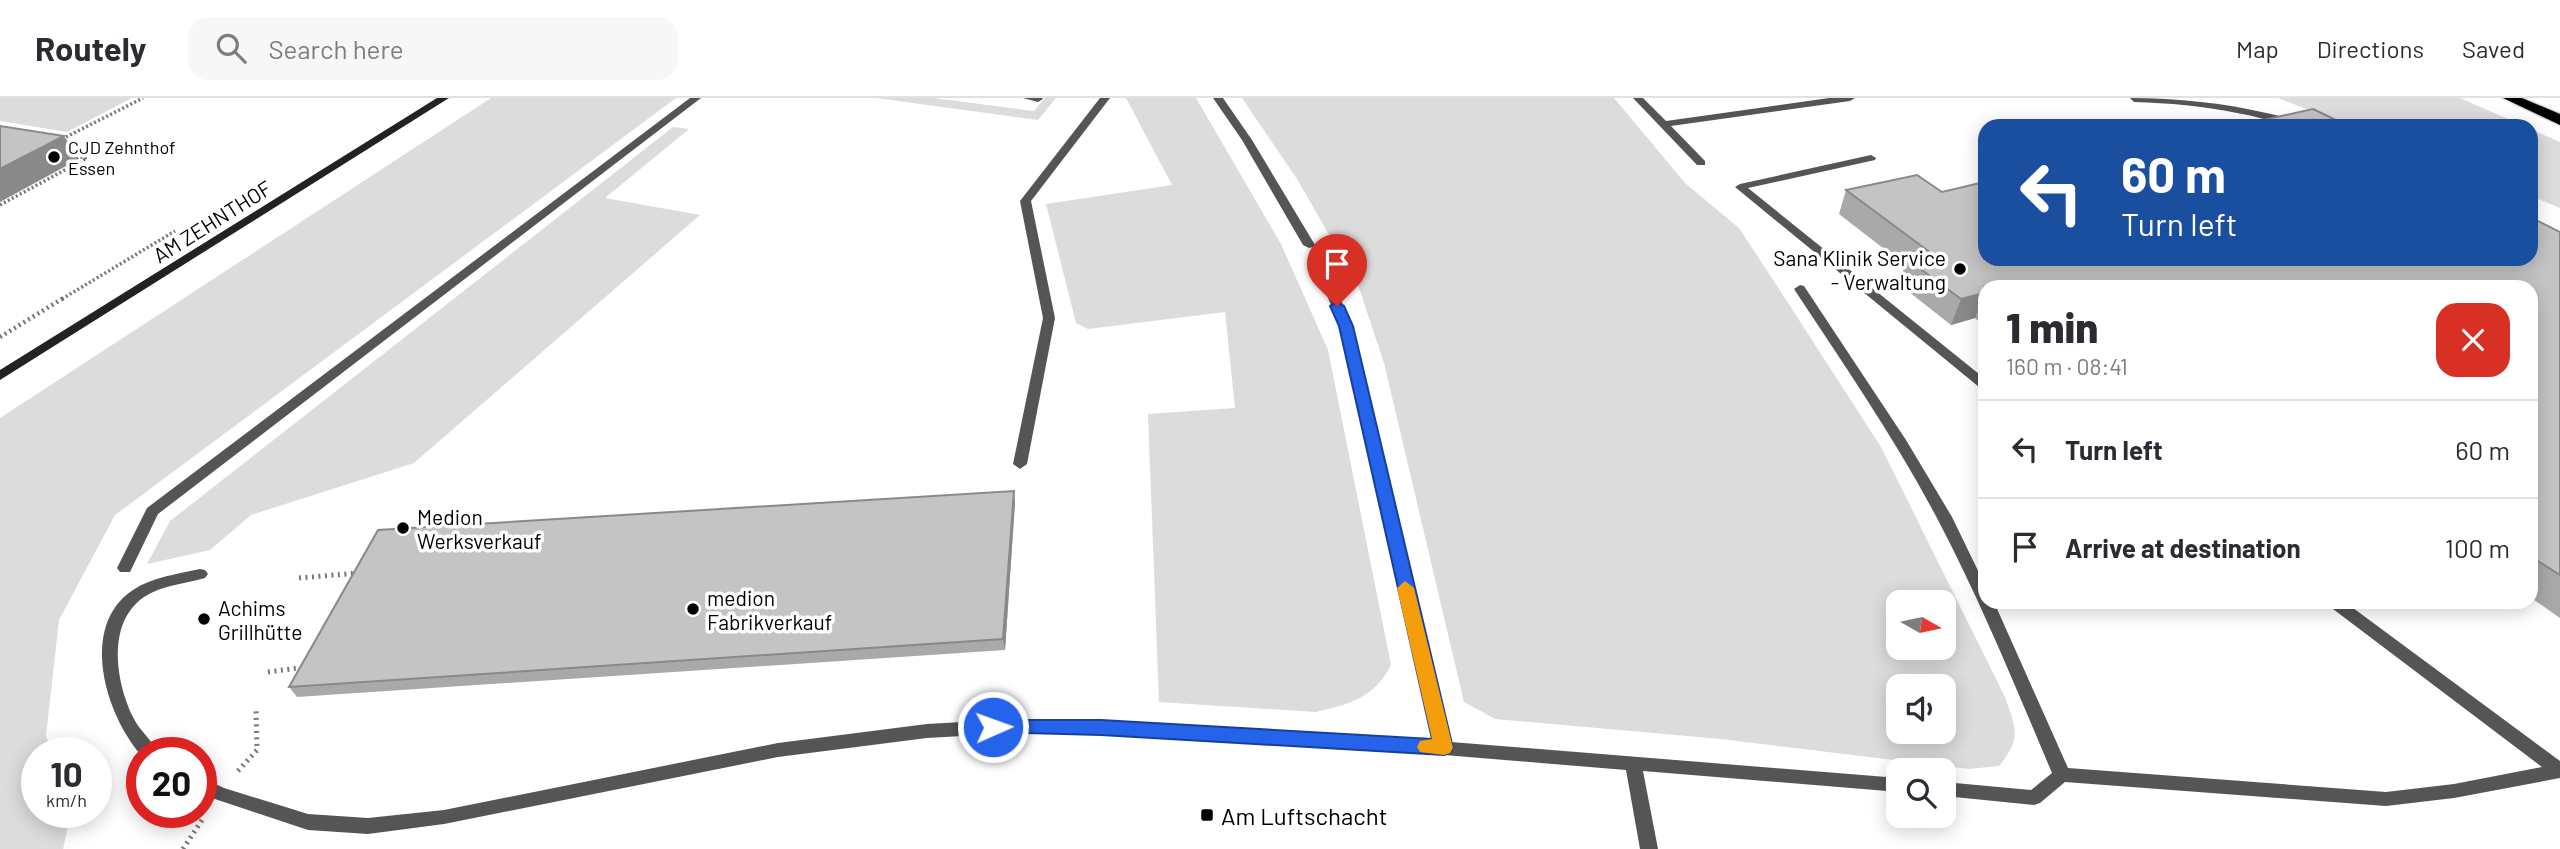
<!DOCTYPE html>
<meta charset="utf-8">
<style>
:root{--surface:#fff;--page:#f7f7f7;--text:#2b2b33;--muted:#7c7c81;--line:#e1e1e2}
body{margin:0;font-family:Barlow,sans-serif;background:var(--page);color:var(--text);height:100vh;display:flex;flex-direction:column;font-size:26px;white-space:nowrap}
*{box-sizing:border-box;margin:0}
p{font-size:23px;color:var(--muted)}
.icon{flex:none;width:38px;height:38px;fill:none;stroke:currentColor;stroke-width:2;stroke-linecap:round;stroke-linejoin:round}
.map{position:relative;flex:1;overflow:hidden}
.side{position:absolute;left:1978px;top:182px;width:560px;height:329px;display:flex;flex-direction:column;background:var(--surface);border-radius:21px;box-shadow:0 4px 18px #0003}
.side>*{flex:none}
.banner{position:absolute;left:1978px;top:21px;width:560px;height:147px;border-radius:21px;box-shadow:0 4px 18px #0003;background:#1a4fa0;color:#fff;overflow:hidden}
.needle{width:46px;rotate:99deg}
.buttons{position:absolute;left:1886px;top:492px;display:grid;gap:14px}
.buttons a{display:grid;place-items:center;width:70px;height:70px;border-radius:14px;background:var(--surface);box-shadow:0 4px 18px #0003;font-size:35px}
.speed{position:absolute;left:21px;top:639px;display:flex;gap:14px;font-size:35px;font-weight:700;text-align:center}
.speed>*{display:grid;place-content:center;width:91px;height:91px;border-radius:50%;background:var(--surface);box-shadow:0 4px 18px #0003;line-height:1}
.speed small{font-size:18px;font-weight:400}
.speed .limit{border:10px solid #d22;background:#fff;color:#111}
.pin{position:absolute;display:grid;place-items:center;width:60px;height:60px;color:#fff;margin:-72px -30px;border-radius:50% 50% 50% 0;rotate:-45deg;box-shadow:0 0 7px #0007}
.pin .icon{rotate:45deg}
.me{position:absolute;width:77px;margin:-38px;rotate:88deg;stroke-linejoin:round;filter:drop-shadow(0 0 5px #0008)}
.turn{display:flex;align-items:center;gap:24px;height:147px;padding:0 28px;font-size:32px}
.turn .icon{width:91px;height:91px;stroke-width:2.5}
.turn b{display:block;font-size:49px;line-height:60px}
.round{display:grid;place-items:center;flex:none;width:74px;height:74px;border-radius:21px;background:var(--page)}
.headline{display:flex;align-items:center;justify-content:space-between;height:119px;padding:0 28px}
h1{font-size:42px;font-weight:800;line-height:52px}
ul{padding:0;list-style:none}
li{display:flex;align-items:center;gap:21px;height:98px;padding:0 28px;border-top:2px solid var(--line)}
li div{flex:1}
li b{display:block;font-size:26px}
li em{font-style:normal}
header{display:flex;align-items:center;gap:42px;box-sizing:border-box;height:98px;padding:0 35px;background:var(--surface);border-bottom:2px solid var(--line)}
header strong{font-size:33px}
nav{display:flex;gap:38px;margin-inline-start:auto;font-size:24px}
.search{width:490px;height:63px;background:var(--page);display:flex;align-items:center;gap:18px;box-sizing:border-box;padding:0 24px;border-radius:21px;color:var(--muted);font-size:26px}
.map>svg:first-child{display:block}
.green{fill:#dcdcdc;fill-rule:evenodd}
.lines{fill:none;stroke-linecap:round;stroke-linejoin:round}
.highway-casing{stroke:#dbdbdb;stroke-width:3}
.path-far2{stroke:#777;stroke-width:3.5;stroke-dasharray:2 2.5;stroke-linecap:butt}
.path-far1{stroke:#777;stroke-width:4.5;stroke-dasharray:2 3.5;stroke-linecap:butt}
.path{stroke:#777;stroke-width:5;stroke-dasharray:2 4.5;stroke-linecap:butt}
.lane{fill:#555;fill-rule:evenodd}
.secondary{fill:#222;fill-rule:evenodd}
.highway{fill:#000;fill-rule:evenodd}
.wall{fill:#a9a9a9}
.shaded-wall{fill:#898989}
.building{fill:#c4c4c4;stroke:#898989;stroke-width:2}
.route{fill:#2563eb;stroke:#184099;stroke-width:2}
.slow{fill:#f59e0b}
.poi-dot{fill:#000;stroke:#fff;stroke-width:2.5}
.labels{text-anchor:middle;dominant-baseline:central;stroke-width:7;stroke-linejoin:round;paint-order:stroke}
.far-poi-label{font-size:18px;fill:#000;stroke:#fff;text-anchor:start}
.street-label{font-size:21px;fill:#000;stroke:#fff}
.poi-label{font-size:21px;fill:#000;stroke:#fff;text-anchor:start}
.near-poi-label{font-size:24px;fill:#000;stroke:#fff;text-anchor:start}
</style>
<header>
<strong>Routely</strong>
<div class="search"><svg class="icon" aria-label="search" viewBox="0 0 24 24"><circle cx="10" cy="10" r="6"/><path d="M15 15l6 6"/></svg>Search here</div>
<nav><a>Map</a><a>Directions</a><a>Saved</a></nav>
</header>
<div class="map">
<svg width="2560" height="751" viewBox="0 0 2560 751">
<rect width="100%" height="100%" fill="#fff"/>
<!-- green -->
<g class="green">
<polygon points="0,0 132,0 67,34 0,23"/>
<polygon points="491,0 676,0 115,417 59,522 46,638 52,654 37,654 37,714 71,714 63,751 0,751 0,320"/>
<polygon points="876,0 934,0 1034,13 1045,0 1056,0 1038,22"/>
<path d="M1126,0H1196L1281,146L1328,252L1391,567C1374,600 1350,606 1316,614L1159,604L1148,316L1235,310L1225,214L1088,231L1076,225L1046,106L1172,87Z"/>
<path d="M1242,0H1614L1685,85L1739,130L1781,194L1881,349L2005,599C2016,631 2022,640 1999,668L1969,671L1721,641L1495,621L1464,604L1384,265L1358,187L1297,81ZM1899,504H1944V550H1899ZM1899,588H1944V634H1899Z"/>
<polygon points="2278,0 2460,0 2524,28 2350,28"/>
<polygon points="673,29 689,31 605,100 700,117 414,365 251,417 210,452 147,466 170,423"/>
<polygon points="2530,31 2560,44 2560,110 2531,98"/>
</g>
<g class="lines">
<!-- highway casing -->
<g class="highway-casing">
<polygon id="highway" points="2503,0 2522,0 2560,16 2560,27"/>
</g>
<!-- path-far2 -->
<g class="path-far2">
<polyline points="62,41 143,0"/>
<polyline points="0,107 87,60 72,57"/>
<polyline points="62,201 175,133"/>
</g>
<!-- path-far1 -->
<polyline class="path-far1" points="0,239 65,199"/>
<!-- path -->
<g class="path">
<polyline points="299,480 358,475"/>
<polyline points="268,574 306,569"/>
<polyline points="238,673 257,652 256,611"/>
<polyline points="183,751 204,719"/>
</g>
<!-- lane -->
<g class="lane">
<polygon points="690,0 701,0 158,416 130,474 120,474 117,470 147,410"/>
<polygon points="1023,0 1042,0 1043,1 1038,4"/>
<polygon points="1100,0 1110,0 1031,103 1055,220 1027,366 1020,371 1013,366 1043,220 1020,103"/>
<polygon points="1213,0 1223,0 1252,42 1315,147 1313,149 1309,150 1303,147 1242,42"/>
<polygon points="1633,0 1643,0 1666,23 1829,0 1855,0 1850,3 1671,28 1705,63 1705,67 1697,67"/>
<path d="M2130,0C2178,0 2224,5 2271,16C2283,19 2298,21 2307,28C2283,28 2261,19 2237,15C2203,8 2169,5 2134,4Z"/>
<polygon points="1871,57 1876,60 1875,62 1748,90 1984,280 1984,290 1979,289 1735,89 1740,86"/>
<polygon points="1320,164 1326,167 1352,228 1451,644 1899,680 1899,694 1643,673 1658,751 1640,751 1626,672 1444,657 1101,636 1015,635 927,640 778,659 444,726 368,736 308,732 212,700 201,695 201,679 224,690 308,716 368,720 444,712 778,645 927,626 1015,621 1101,622 1434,643 1340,228 1314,167"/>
<path d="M1800,187L1804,188L1906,342L1952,419L1984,485V504H1994L2068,670L2386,694L2454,686L2542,669L2329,508L2326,504H2345L2560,663V680L2454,700L2386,708L2065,684L2040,705L2034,707L1944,698V684L2031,692L2052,675C2016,590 1981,504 1938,422C1896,342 1844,267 1794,191Z"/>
<path d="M200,471L205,472L208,476L205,480C185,486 162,487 144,499C106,525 116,584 133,619C139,632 151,641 158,654H142V658C106,618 78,528 133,492C152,479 178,476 200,471Z"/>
</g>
<!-- secondary -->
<polygon class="secondary" points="437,0 449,0 0,282 0,272"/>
<!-- highway -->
<use href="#highway" class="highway"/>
</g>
<!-- wall -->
<g class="wall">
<polygon points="1846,92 1942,94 2560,134 2560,520 2530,499 2530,189 1984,189 1984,228 1975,220 1951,227 1899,186 1905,167 1839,116"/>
<polygon points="1015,404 1005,552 297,599 289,589"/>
</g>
<!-- shaded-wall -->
<g class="shaded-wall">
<polygon points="64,38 79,61 0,104 0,71"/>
<polygon points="1984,195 1975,220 1951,227 1961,201"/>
<polygon points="1014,393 1015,404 1005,552 1003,541"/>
</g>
<!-- building -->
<g class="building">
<polygon points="2313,11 2348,28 2236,28"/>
<polygon points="0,28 64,38 0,71"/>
<polygon points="1917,77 1942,94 1984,84 1984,161 2530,161 2530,119 2560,134 2560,477 2530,458 2530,189 1984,189 1984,195 1961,201 1907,161 1931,155 1846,92"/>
<polygon points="1014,393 1003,541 289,589 378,432"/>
</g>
<!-- route -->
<polygon class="route" points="1337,204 1344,208 1353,228 1453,650 1450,655 1444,657 1101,637 986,634 983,629 986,624 993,622 1101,622 1432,641 1339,228 1330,208"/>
<!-- slow -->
<polygon class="slow" points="1405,483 1414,490 1453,650 1450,655 1444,657 1420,654 1417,649 1420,643 1432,641 1397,490"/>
<!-- markers -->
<g class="poi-dot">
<circle cx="54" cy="59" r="7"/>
<circle cx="1960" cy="171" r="7"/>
<circle cx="403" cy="430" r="7"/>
<circle cx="693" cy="511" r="7"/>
<circle cx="204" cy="521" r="7"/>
<rect x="1200" y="710" width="14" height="14" rx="3.5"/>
</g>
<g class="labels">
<!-- far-poi labels -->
<g class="far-poi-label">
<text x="68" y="49">CJD Zehnthof<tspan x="68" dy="21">Essen</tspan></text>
</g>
<!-- street labels -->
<g class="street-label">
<text transform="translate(212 123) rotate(-32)">AM ZEHNTHOF</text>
</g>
<!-- poi labels -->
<g class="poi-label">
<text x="1946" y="159" text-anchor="end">Sana Klinik Service<tspan x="1946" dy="24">- Verwaltung</tspan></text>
<text x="417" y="418">Medion<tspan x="417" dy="24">Werksverkauf</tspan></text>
<text x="707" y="499">medion<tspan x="707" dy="24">Fabrikverkauf</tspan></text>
<text x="218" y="509">Achims<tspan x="218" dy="24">Grillhütte</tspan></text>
</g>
<!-- near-poi labels -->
<g class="near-poi-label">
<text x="1221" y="717">Am Luftschacht</text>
</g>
</g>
</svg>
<div class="buttons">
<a><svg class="needle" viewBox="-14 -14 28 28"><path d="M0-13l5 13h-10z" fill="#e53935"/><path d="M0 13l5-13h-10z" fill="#7c7c81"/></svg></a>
<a><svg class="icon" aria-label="sound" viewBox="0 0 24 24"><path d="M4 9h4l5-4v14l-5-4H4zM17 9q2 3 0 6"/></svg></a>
<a><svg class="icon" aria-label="search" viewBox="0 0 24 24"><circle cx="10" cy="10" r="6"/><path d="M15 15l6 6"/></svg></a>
</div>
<div class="speed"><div>10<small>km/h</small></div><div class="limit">20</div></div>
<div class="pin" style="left:1337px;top:208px;background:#d93025"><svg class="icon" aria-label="arrive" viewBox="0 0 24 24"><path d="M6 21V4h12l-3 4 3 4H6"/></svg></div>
<svg class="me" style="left:993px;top:629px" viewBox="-20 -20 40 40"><circle r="17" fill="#2563eb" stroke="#fff" stroke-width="3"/><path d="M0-11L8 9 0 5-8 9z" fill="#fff"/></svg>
<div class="banner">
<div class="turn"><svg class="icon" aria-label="left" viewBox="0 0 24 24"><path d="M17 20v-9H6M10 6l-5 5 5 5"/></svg><div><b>60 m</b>Turn left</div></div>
</div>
<section class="side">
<div class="headline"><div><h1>1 min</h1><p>160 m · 08:41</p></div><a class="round" style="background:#d93025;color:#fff"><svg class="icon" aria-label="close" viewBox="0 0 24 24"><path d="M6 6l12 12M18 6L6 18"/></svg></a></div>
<ul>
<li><svg class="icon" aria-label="left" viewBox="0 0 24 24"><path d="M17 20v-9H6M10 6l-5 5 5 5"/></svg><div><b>Turn left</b></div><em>60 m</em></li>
<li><svg class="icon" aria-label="arrive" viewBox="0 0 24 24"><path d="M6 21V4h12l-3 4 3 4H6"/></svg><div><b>Arrive at destination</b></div><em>100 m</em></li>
</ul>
</section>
</div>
